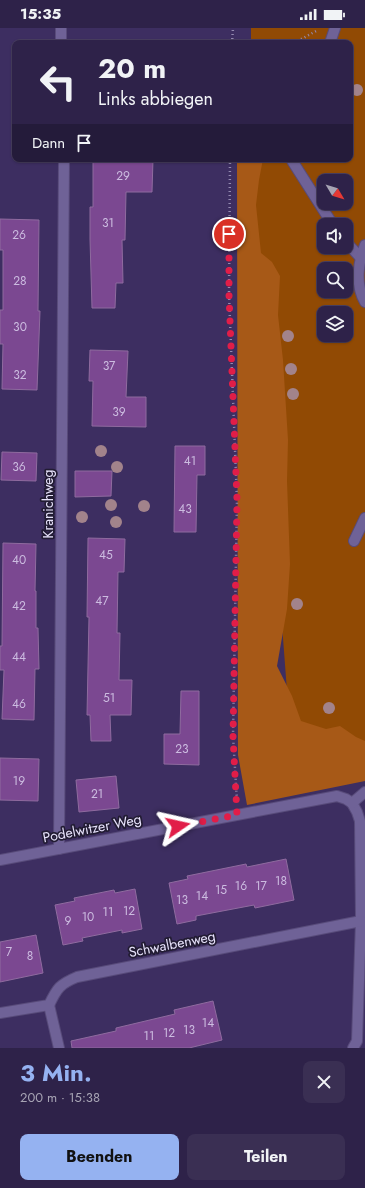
<!DOCTYPE html>
<html lang="de">
<meta charset="utf-8">
<style>
:root{--surface:#2e2249;--page:#3a2f53;--text:#f1f3f6;--muted:#a7a4b4;--line:#493f61;--accent:#95b2f1}
body{margin:0;font-family:Jost,sans-serif;background:var(--page);color:var(--text);height:100vh;display:flex;flex-direction:column;font-size:15px;white-space:nowrap}
*{box-sizing:border-box;margin:0}
p{font-size:13px;color:var(--muted)}
.icon{flex:none;width:22px;height:22px;fill:none;stroke:currentColor;stroke-width:2;stroke-linecap:round;stroke-linejoin:round}
.map{position:relative;height:1020px;overflow:hidden}
.side{display:flex;flex-direction:column;background:var(--surface);flex:1}
.side>*{flex:none}
.hud{position:absolute;left:12px;top:12px;width:341px;height:122px;border-radius:8px;box-shadow:0 1px 3px #0004,0 0 0 1px var(--line);background:#2e2249;color:var(--text);overflow:hidden}
.needle{width:26px;rotate:128deg}
.controls{position:absolute;left:317px;top:146px;display:grid;gap:8px}
.controls a{display:grid;place-items:center;width:36px;height:36px;border-radius:8px;background:var(--surface);box-shadow:0 1px 3px #0004,0 0 0 1px var(--line);font-size:20px}
.pin{position:absolute;display:grid;place-items:center;width:34px;height:34px;color:#fff;margin:-17px;border:2px solid #fff;border-radius:50%;box-shadow:0 1px 4px #0007}
.me{position:absolute;width:44px;margin:-22px;rotate:79deg;stroke-linejoin:round;filter:drop-shadow(0 0 3px #0008)}
.turn{display:flex;align-items:center;gap:14px;height:84px;padding:0 20px;font-size:18px}
.turn .icon{width:52px;height:52px;stroke-width:2.5}
.turn b{display:block;font-size:28px;line-height:34px}
.then{display:flex;align-items:center;height:38px;padding:0 20px;background:#0003;gap:8px;font-size:15px}
.round{display:grid;place-items:center;flex:none;width:42px;height:42px;border-radius:8px;background:var(--page)}
.summary{display:flex;align-items:center;justify-content:space-between;height:68px;padding:0 20px}
h1{font-size:24px;font-weight:700;line-height:30px;color:var(--accent)}
.cta{display:flex;gap:8px;margin-top:auto;padding:8px 20px}
.cta a{flex:1;height:46px;border-radius:8px;background:var(--accent);color:#111;font-size:16px;font-weight:700;line-height:46px;text-align:center}
.cta a+a{background:var(--page);color:var(--text)}
.status{display:flex;justify-content:space-between;align-items:center;height:28px;padding:0 20px;background:var(--surface);direction:ltr}
.status svg{height:11px;fill:currentColor}
.map>svg:first-child{display:block}
.green{fill:#914a04;fill-rule:evenodd}
.forest{fill:#a75917}
.building{fill:#7b4891;stroke:#8f6b9f}
.lines{fill:none;stroke-linecap:round;stroke-linejoin:round}
.lane-casing{stroke:#584b7a;stroke-width:12}
.street-casing{stroke:#584b7a;stroke-width:12}
.path{stroke:#948ab0;stroke-width:2.5;stroke-dasharray:1 3;stroke-linecap:butt}
.lane{stroke:#6f6297;stroke-width:10}
.street{stroke:#6f6297;stroke-width:10}
.tree{fill:#a2838b}
.route{stroke:#e11d48;stroke-width:7;stroke-dasharray:0 12.6}
.labels{text-anchor:middle;dominant-baseline:central;stroke-width:3.5;stroke-linejoin:round;paint-order:stroke}
.number-label{font-size:12px;fill:#ccbce0}
.street-label{font-size:14px;fill:#e7e2fb;stroke:#221c33}
</style>
<div class="status"><b>15:35</b><svg viewBox="0 0 49 12"><path d="M0 12V9h3v3zM5 12V6h3v6zM10 12V3h3v9zM15 12V0h3v12zM26 1h20v11H26zM47 4h2v5h-2z"/></svg></div>
<div class="map">
<svg width="365" height="1020" viewBox="0 0 365 1020">
<rect width="100%" height="100%" fill="#3d2e61"/>
<!-- green -->
<path class="green" d="M251,0H365V737L293,742L250,175V131H350V15H251ZM324,153H346V175H324ZM324,197H346V219H324ZM324,241H346V263H324ZM324,285H346V307H324Z"/>
<!-- forest -->
<polygon class="forest" points="237,131 263,131 259,152 256,177 261,225 272,234 280,248 278,287 283,332 288,412 287,453 290,536 287,581 277,638 292,668 301,693 326,701 340,698 356,709 365,713 365,759 365,753 247,777 238,727"/>
<!-- building -->
<g class="building">
<polygon points="93,131 153,131 152,164 126,164 125,212 122,212 123,255 116,255 115,280 92,280 90,211 90,179 93,179"/>
<polygon points="0,191 39,192 38,283 40,283 37,362 2,361 3,316 0,316 0,282 3,282 3,222 0,222"/>
<polygon points="90,322 128,323 126,369 146,369 146,399 92,398 93,353 89,353"/>
<polygon points="175,418 205,418 205,447 197,447 196,504 174,504"/>
<polygon points="2,424 37,425 36,453 1,452"/>
<polygon points="75,443 112,443 111,468 75,469"/>
<polygon points="88,510 125,511 124,544 118,544 117,605 120,605 119,652 132,652 131,687 110,687 111,713 91,713 90,687 87,687 89,589 87,589"/>
<polygon points="3,515 36,516 35,563 36,563 36,600 38,600 39,641 35,641 34,692 2,691 4,642 0,642 0,618 2,618"/>
<polygon points="181,663 199,663 199,737 164,736 164,706 180,706"/>
<polygon points="0,730 39,731 38,773 0,772"/>
<polygon points="116,748 119,780 79,784 76,752"/>
<polygon points="286,831 294,872 255,880 254,877 196,888 196,892 177,896 169,855 188,851 187,848 246,836 247,839"/>
<polygon points="135,861 142,901 122,905 122,902 82,910 83,913 63,917 55,877 75,873 74,870 114,862 115,865"/>
<polygon points="36,907 43,945 0,954 0,914"/>
<polygon points="213,973 222,1012 189,1020 72,1020 71,1013 116,1003 116,1000 175,986 174,982"/>
</g>
<g class="lines">
<!-- lane casing -->
<g class="lane-casing">
<g id="lane">
<polyline points="330,15 335,0"/>
<polyline points="291,131 333,197"/>
<polyline points="346,214 360,229"/>
<path d="M365,217C358,235 355,257 365,274"/>
<polyline points="354,513 365,490"/>
</g>
</g>
<!-- street casing -->
<g class="street-casing">
<g id="street">
<polyline points="61,0 61,15"/>
<polyline points="352,775 357,784 360,793 361,893 357,1013 353,1020"/>
<polyline points="59,821 64,131"/>
<polyline points="0,832 337,768 346,771 352,775 365,764"/>
<polyline points="49,977 59,1020"/>
<path d="M0,985L49,977C57,960 60,956 77,949L361,893"/>
</g>
</g>
<!-- path -->
<g class="path">
<polyline points="232,15 233,0"/>
<polyline points="294,15 318,2"/>
<polyline points="230,131 229,267 237,472 233,708 237,773"/>
</g>
<!-- lane -->
<use href="#lane" class="lane"/>
<!-- street -->
<use href="#street" class="street"/>
</g>
<!-- trees -->
<g class="tree">
<circle cx="357" cy="62" r="6"/>
<circle cx="288" cy="308" r="6"/>
<circle cx="291" cy="341" r="6"/>
<circle cx="293" cy="366" r="6"/>
<circle cx="101" cy="423" r="6"/>
<circle cx="117" cy="439" r="6"/>
<circle cx="111" cy="477" r="6"/>
<circle cx="144" cy="478" r="6"/>
<circle cx="82" cy="489" r="6"/>
<circle cx="116" cy="494" r="6"/>
<circle cx="297" cy="576" r="6"/>
<circle cx="329" cy="680" r="6"/>
</g>
<g class="lines">
<!-- route -->
<polyline class="route" points="178,798 237,787 233,708 237,472 229,267 229,206"/>
</g>
<g class="labels">
<!-- number labels -->
<g class="number-label">
<text x="123" y="148">29</text>
<text x="108" y="195">31</text>
<text x="19" y="207">26</text>
<text x="20" y="253">28</text>
<text x="20" y="299">30</text>
<text x="109" y="338">37</text>
<text x="20" y="347">32</text>
<text x="119" y="384">39</text>
<text x="190" y="433">41</text>
<text x="19" y="439">36</text>
<text x="185" y="481">43</text>
<text x="106" y="527">45</text>
<text x="19" y="532">40</text>
<text x="102" y="573">47</text>
<text x="19" y="578">42</text>
<text x="19" y="629">44</text>
<text x="109" y="670">51</text>
<text x="19" y="676">46</text>
<text x="182" y="721">23</text>
<text x="19" y="753">19</text>
<text x="97" y="766">21</text>
<text x="281" y="853">18</text>
<text x="241" y="858">16</text>
<text x="261" y="858">17</text>
<text x="221" y="862">15</text>
<text x="202" y="868">14</text>
<text x="182" y="872">13</text>
<text x="129" y="883">12</text>
<text x="108" y="884">11</text>
<text x="88" y="889">10</text>
<text x="68" y="893">9</text>
<text x="9" y="924">7</text>
<text x="30" y="928">8</text>
<text x="208" y="995">14</text>
<text x="189" y="1002">13</text>
<text x="169" y="1005">12</text>
<text x="149" y="1008">11</text>
</g>
<!-- street labels -->
<g class="street-label">
<text transform="translate(48 476) rotate(-90)">Kranichweg</text>
<text transform="translate(92 800) rotate(-11)">Podelwitzer Weg</text>
<text transform="translate(172 916) rotate(-11)">Schwalbenweg</text>
</g>
</g>
</svg>
<div class="controls">
<a><svg class="needle" viewBox="-14 -14 28 28"><path d="M0-13l5 13h-10z" fill="#e53935"/><path d="M0 13l5-13h-10z" fill="#a7a4b4"/></svg></a>
<a><svg class="icon" aria-label="sound" viewBox="0 0 24 24"><path d="M4 9h4l5-4v14l-5-4H4zM17 9q2 3 0 6"/></svg></a>
<a><svg class="icon" aria-label="search" viewBox="0 0 24 24"><circle cx="10" cy="10" r="6"/><path d="M15 15l6 6"/></svg></a>
<a><svg class="icon" aria-label="layers" viewBox="0 0 24 24"><path d="M12 4l9 5-9 5-9-5zM3 14l9 5 9-5"/></svg></a>
</div>
<div class="pin" style="left:229px;top:206px;background:#d93025"><svg class="icon" aria-label="arrive" viewBox="0 0 24 24"><path d="M6 21V4h12l-3 4 3 4H6"/></svg></div>
<svg class="me" style="left:178px;top:798px" viewBox="-20 -20 40 40"><path d="M0-17L14 15 0 8-14 15z" fill="#e11d48" stroke="#fff" stroke-width="4"/></svg>
<div class="hud">
<div class="turn"><svg class="icon" aria-label="left" viewBox="0 0 24 24"><path d="M17 20v-9H6M10 6l-5 5 5 5"/></svg><div><b>20 m</b>Links abbiegen</div></div>
<div class="then">Dann<svg class="icon" aria-label="arrive" viewBox="0 0 24 24"><path d="M6 21V4h12l-3 4 3 4H6"/></svg></div>
</div>
</div>
<section class="side">
<div class="summary"><div><h1>3 Min.</h1><p>200 m · 15:38</p></div><a class="round"><svg class="icon" aria-label="close" viewBox="0 0 24 24"><path d="M6 6l12 12M18 6L6 18"/></svg></a></div>
<div class="cta"><a>Beenden</a><a>Teilen</a></div>
</section>
